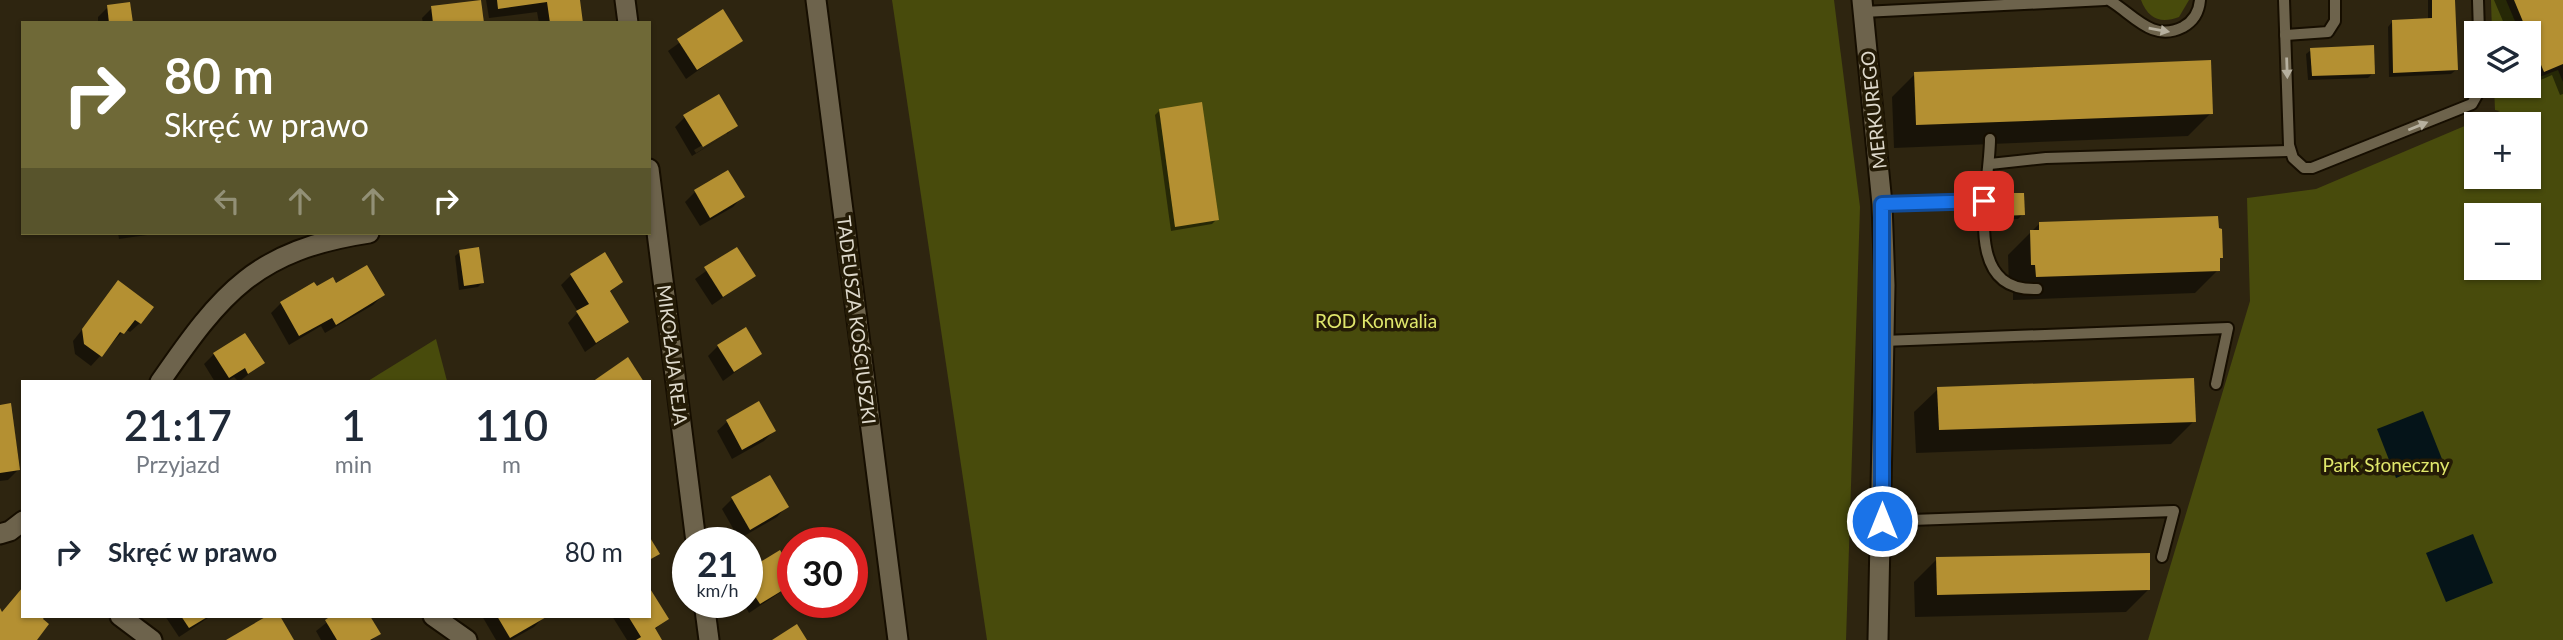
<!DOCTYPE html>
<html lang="pl">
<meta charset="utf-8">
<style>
:root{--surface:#fff;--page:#f6f6f7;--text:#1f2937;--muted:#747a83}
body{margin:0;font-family:Lato,sans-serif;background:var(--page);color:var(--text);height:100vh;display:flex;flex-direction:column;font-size:26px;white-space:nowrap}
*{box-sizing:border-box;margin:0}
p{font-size:23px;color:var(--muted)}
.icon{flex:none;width:38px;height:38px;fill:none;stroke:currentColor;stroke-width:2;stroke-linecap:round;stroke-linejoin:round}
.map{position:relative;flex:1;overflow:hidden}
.details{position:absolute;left:21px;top:380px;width:630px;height:238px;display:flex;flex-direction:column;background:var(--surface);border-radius:0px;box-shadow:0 2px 5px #0004}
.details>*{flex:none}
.hud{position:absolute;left:21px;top:21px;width:630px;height:214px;border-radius:0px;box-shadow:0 2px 5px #0004;background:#6f6937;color:#fff;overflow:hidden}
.controls{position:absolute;left:2464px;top:21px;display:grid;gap:14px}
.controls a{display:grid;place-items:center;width:77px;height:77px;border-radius:0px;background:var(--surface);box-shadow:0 2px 5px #0004;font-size:35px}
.speed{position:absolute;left:672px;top:527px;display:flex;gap:14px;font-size:35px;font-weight:700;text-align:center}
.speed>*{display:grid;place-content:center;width:91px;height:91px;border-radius:50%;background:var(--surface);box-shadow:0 2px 5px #0004;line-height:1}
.speed small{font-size:18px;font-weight:400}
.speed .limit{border:10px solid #d22;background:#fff;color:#111}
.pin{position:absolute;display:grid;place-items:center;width:60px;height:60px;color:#fff;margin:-30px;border-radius:14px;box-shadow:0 4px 10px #0006}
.me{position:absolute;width:77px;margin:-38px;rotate:0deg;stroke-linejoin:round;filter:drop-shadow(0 0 5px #0008)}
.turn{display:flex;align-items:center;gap:24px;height:147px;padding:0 28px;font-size:32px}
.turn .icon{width:91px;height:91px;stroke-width:2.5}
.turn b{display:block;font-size:49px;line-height:60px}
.lanes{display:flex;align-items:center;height:66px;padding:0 28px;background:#0003;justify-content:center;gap:35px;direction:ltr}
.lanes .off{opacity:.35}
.eta{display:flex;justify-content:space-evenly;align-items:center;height:119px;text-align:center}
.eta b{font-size:42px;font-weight:600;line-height:49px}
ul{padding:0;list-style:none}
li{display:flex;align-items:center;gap:21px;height:105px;padding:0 28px}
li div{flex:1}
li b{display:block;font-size:26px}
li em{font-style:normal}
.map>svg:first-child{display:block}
.green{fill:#484b0c;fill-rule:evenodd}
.water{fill:#051419}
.shadow{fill:#0007}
.building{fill:#b49032}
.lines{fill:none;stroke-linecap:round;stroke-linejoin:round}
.service-casing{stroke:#160e00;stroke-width:14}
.minor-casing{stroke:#160e00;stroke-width:23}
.tertiary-casing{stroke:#160e00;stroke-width:23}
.service{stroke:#6d634c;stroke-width:10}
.minor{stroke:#6d634c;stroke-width:19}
.tertiary{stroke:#6d634c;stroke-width:19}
.oneway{fill:#b6b09f}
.route-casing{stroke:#114b97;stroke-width:18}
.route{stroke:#1a73e8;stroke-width:12}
.labels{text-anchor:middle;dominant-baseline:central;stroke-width:7;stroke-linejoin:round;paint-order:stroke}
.street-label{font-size:19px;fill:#ded9cc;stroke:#241b06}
.park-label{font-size:19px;fill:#e0e76b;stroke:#241b06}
</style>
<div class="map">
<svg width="2563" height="640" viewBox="0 0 2563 640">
<rect width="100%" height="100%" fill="#2e2510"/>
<!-- green -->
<g class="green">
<polygon points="892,0 1834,0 1860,207 1846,640 987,640"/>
<path d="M2141,0H2189L2179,17C2161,24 2148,19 2141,0Z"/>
<polygon points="2491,0 2506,0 2520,33 2492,33"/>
<path d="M2529,54L2539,77L2558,70L2563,82V640H2148L2250,301L2247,198L2316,189L2500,111L2495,110L2494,86H2529ZM2476,124H2529V177H2476ZM2476,215H2529V268H2476Z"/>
<polygon points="436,339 447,381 368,381"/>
</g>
<!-- water -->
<g class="water">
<polygon points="2423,411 2442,459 2396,478 2377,429"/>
<polygon points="2473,534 2493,583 2446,602 2426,553"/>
</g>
<!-- shadow -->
<g class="shadow">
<polygon points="486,0 565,0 580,23 539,23 537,12 489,18"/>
<polygon points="2428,0 2453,0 2456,70 2451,74 2389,77 2388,27 2392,22 2428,20"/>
<polygon points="2494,0 2563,0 2563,94 2560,95 2552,75 2529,85 2529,33 2508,33"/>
<polygon points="108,7 131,23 98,23 98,17"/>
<polygon points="432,8 482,23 423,23 422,18"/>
<polygon points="722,12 741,40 686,79 668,51"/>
<polygon points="2311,50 2373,73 2368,78 2308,80 2306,54"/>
<polygon points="1915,74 2211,113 2188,136 1894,148 1892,97"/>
<polygon points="1159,111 1217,219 1212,224 1171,231 1155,115"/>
<polygon points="685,117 736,125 727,134 727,131 694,150 696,153 726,135 692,156 675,127"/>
<polygon points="695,192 742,197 733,207 700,226 685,202"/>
<polygon points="2001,195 2023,214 2018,219 1997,220 1996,200"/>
<polygon points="2039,224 2221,257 2218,261 2218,270 2195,293 2013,300 2013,287 2009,288 2008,255"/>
<polygon points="118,233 161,233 119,239"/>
<polygon points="737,249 754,276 712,305 695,279"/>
<polygon points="460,252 482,283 478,287 459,290 455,256"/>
<polygon points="571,275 621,282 609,293 627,322 585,352 568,323 578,312 561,285"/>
<polygon points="119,283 140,323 130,332 125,329 91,366 75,354 73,341"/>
<polygon points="336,286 383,295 373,305 325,333 321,326 289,345 271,313 281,303 316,289"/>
<polygon points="718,346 760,354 723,381 708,356"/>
<polygon points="214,354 262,363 239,382 234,377 226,382 215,382 204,364"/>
<polygon points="1938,389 2194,421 2171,444 1916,453 1914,412"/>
<polygon points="758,404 774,431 764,441 732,459 717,431 727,422"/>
<polygon points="0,406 18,470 8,480 0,481"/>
<polygon points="769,477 786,507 777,517 739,539 722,509 732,499"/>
<polygon points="1937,559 2149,589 2126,612 1915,617 1914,582"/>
<polygon points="747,572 793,574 793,584 749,613 743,602 747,602"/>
<polygon points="165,616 211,616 179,637"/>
<polygon points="335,616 368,616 379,633 372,640 321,640 316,631"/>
<polygon points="482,616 544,616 544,617 534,627 511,640 496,640"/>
<polygon points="612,616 649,616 667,619 654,630 660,640 627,640"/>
</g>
<!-- building -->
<g class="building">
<polygon points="481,0 484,23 433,23 431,6"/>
<polygon points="497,0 580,0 583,23 550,23 547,2 498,9"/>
<polygon points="2432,0 2455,0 2458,70 2393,73 2392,20 2432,18"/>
<polygon points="2514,0 2563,0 2563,64 2544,72"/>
<polygon points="130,2 133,23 109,23 107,5"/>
<polygon points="723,9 743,41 697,70 677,39"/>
<polygon points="2374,45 2375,74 2312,76 2310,48"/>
<polygon points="2211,60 2213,114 1916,125 1914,72"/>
<polygon points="719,94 738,126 703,147 683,115"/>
<polygon points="1202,102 1219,220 1175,227 1159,109"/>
<polygon points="728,170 745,197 710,218 694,190"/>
<polygon points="2000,193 2024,193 2025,215 2001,216"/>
<polygon points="2218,216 2219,228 2222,229 2223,258 2220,258 2220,271 2036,277 2035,265 2031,265 2030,230 2039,230 2039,222"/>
<polygon points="479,247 484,283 464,286 459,250"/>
<polygon points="737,247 756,276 723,297 704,267"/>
<polygon points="605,252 623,282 610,291 629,322 596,343 576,311 589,304 570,274"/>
<polygon points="367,265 385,295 336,325 332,318 299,336 280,302 314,282 317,286 333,277 336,283"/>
<polygon points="118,280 154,307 141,324 135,320 124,334 120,332 102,357 84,344 82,329"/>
<polygon points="746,327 762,354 734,372 717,345"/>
<polygon points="245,333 265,363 248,374 245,368 229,378 213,353"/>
<polygon points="628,357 644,382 592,382"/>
<polygon points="2194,378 2196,422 1939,430 1937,387"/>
<polygon points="759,401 776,431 742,450 726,420"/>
<polygon points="11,403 20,470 0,473 0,405"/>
<polygon points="770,475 789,507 750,530 731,497"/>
<polygon points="649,536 660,554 649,560"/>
<polygon points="780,550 793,571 793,584 760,604 747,584 747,570"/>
<polygon points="2150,553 2150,590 1937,595 1936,557"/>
<polygon points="23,587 23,616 45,616 43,619 49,624 37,640 0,640 0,608 2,612"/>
<polygon points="649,587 669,619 655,628 662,640 636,640 641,637 628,616 649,616"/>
<polygon points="181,616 209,616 189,628"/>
<polygon points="267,616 280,616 294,640 226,640"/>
<polygon points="331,616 370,616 381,634 370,640 337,640 325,620"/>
<polygon points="497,616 548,616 510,638"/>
<polygon points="797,624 807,640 772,640"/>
</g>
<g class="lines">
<!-- service casing -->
<g class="service-casing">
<g id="service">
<path d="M2109,0C2133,14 2152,43 2183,27C2194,21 2199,12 2200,0"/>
<polyline points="2284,0 2289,145 2293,158 2304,168 2312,168 2472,104 2482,86"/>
<polyline points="2478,0 2479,33"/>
<polyline points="1863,12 2105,0"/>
<polyline points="2285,35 2328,32 2335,21 2335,0"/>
<path d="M1990,139C1990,187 1959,292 2037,289"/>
<polyline points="1990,164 2046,158 2290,151"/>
<polyline points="1882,204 1984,201"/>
<polyline points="1883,341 2228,328 2216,384"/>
<polyline points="1882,521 2174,511 2162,557"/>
</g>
</g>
<!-- minor casing -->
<g class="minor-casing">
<g id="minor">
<polyline points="625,0 628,23"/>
<polyline points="1862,0 1882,204 1885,285 1878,640"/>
<polyline points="649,169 696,542"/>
<path d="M160,382C222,292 256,250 369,233"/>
<polyline points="0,534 10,531 23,521"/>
<polyline points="704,602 709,640"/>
<polyline points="120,616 152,640"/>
<polyline points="433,616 467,640"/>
</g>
</g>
<!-- tertiary casing -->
<g class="tertiary-casing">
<polyline id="tertiary" points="816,0 898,640"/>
</g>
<!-- service -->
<use href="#service" class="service"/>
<!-- minor -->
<use href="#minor" class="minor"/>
<!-- tertiary -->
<use href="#tertiary" class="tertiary"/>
</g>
<!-- one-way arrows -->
<defs><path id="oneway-solid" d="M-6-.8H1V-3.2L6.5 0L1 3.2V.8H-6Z" transform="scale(1.75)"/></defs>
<g class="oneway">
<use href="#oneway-solid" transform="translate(2159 30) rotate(10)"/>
<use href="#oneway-solid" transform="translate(2287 68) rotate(88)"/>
<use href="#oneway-solid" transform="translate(2418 126) rotate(-22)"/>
</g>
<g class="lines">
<!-- route casing -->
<g class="route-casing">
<polyline id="route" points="1882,521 1882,204 1984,201"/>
</g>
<!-- route -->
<use href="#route" class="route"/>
</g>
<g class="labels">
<!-- street labels -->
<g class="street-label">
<text transform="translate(1873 110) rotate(-96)">MERKUREGO</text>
<text transform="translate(857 320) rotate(83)">TADEUSZA KOŚCIUSZKI</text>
<text transform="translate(673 355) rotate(83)">MIKOŁAJA REJA</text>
</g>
<!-- park labels -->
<g class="park-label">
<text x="1376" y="320">ROD Konwalia</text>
<text x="2386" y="464">Park Słoneczny</text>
</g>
</g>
</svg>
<div class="controls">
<a><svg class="icon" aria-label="layers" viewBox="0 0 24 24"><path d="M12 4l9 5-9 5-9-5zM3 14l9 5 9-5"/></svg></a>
<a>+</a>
<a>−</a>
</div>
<div class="speed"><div>21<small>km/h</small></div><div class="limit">30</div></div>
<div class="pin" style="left:1984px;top:201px;background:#d93025"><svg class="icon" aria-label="arrive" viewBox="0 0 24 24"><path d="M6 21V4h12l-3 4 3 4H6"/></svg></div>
<svg class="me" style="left:1882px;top:521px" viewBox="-20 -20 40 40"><circle r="17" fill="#1a73e8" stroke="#fff" stroke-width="3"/><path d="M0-11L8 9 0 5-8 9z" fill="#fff"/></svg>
<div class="hud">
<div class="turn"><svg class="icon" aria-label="right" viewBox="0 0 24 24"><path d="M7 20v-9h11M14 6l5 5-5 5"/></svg><div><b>80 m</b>Skręć w prawo</div></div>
<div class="lanes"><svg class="icon off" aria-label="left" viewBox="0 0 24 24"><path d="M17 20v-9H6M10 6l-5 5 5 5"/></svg><svg class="icon off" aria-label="ahead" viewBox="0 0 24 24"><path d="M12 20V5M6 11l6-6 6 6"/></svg><svg class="icon off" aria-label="ahead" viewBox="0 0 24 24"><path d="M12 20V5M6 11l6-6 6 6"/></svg><svg class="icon" aria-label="right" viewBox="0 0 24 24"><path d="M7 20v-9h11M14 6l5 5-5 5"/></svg></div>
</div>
<section class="details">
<div class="eta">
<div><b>21:17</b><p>Przyjazd</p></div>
<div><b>1</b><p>min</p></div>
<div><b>110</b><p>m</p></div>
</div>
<ul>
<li><svg class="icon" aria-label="right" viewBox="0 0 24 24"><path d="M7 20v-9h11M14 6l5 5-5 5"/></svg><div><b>Skręć w prawo</b></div><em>80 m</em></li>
</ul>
</section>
</div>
